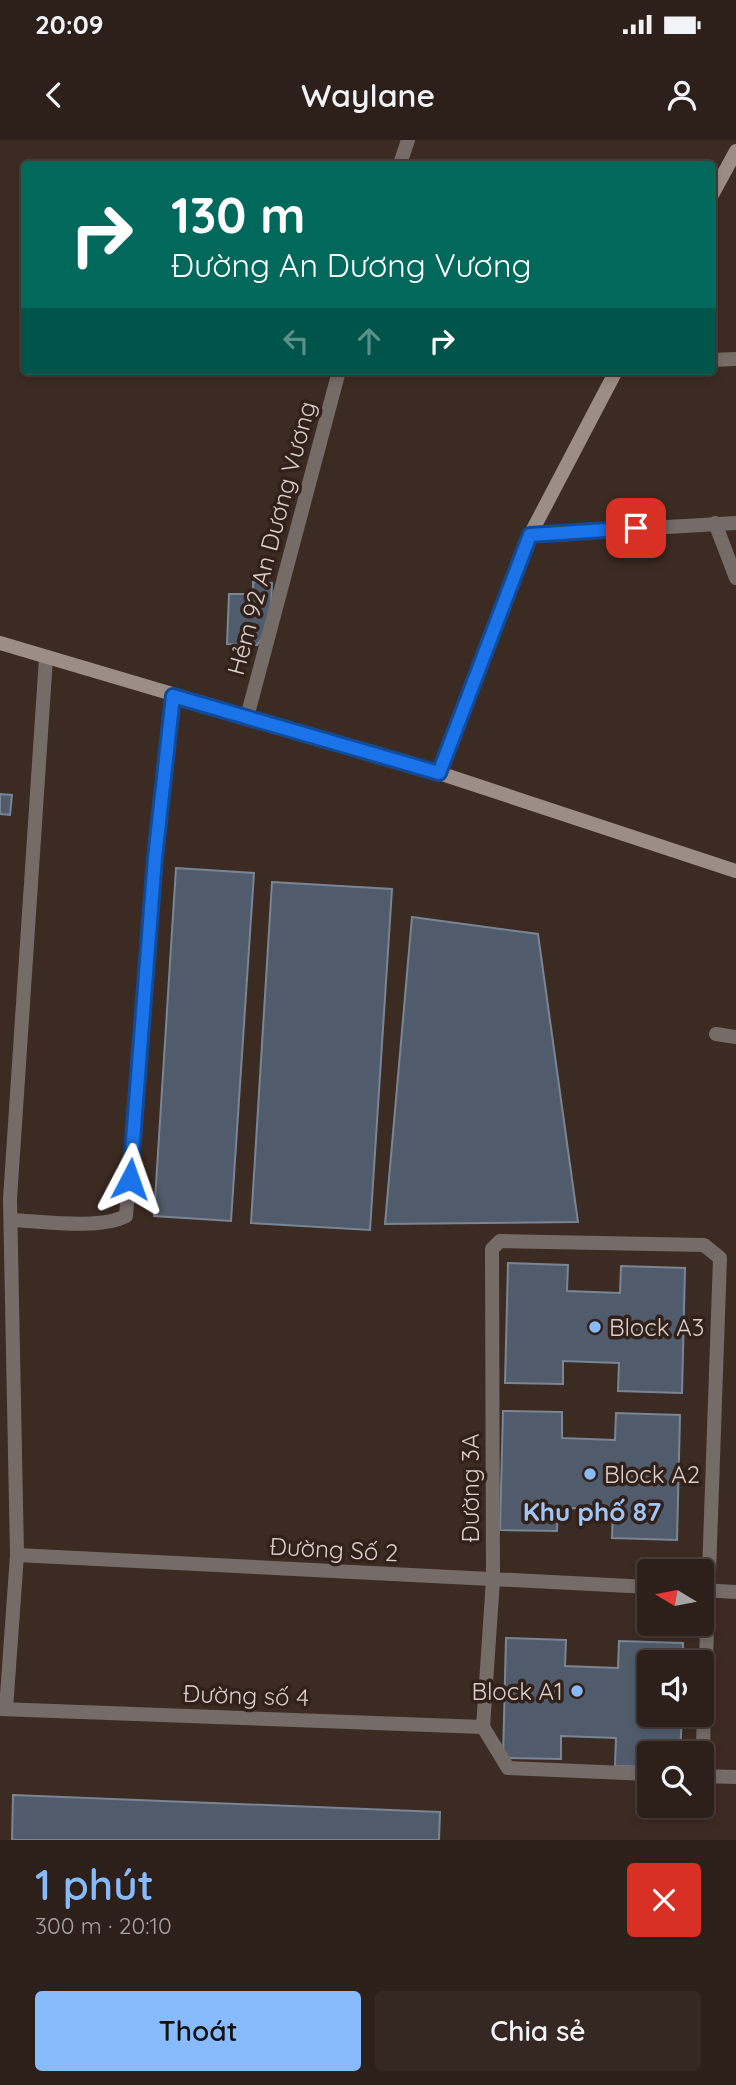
<!DOCTYPE html>
<html lang="vi">
<meta charset="utf-8">
<style>
:root{--surface:#2d201a;--page:#352823;--text:#f1f3f6;--muted:#a7a3a2;--line:#483e39;--accent:#88bbfc}
body{margin:0;font-family:Quicksand,sans-serif;background:var(--page);color:var(--text);height:100vh;display:flex;flex-direction:column;font-size:26px;white-space:nowrap}
*{box-sizing:border-box;margin:0}
p{font-size:23px;color:var(--muted)}
.icon{flex:none;width:38px;height:38px;fill:none;stroke:currentColor;stroke-width:2;stroke-linecap:round;stroke-linejoin:round}
.map{position:relative;height:1700px;overflow:hidden}
.drawer{display:flex;flex-direction:column;background:var(--surface);flex:1}
.drawer>*{flex:none}
.hud{position:absolute;left:21px;top:21px;width:695px;height:214px;border-radius:7px;box-shadow:0 4px 10px #0003,0 0 0 2px var(--line);background:#00695c;color:#fff;overflow:hidden}
.needle{width:46px;rotate:280deg}
.controls{position:absolute;left:637px;top:1419px;display:grid;gap:14px}
.controls a{display:grid;place-items:center;width:77px;height:77px;border-radius:7px;background:var(--surface);box-shadow:0 4px 10px #0003,0 0 0 2px var(--line);font-size:35px}
.pin{position:absolute;display:grid;place-items:center;width:60px;height:60px;color:#fff;margin:-30px;border-radius:14px;box-shadow:0 4px 10px #0006}
.me{position:absolute;width:77px;margin:-38px;rotate:4deg;stroke-linejoin:round;filter:drop-shadow(0 0 5px #0008)}
.turn{display:flex;align-items:center;gap:24px;height:147px;padding:0 35px;font-size:32px}
.turn .icon{width:91px;height:91px;stroke-width:2.5}
.turn b{display:block;font-size:49px;line-height:60px}
.lanes{display:flex;align-items:center;height:66px;padding:0 35px;background:#0003;justify-content:center;gap:35px;direction:ltr}
.lanes .off{opacity:.35}
.round{display:grid;place-items:center;flex:none;width:74px;height:74px;border-radius:7px;background:var(--page)}
.summary{display:flex;align-items:center;justify-content:space-between;height:119px;padding:0 35px}
h1{font-size:42px;font-weight:600;line-height:52px;color:var(--accent)}
.cta{display:flex;gap:14px;margin-top:auto;padding:14px 35px}
.cta a{flex:1;height:80px;border-radius:7px;background:var(--accent);color:#111;font-size:28px;font-weight:600;line-height:80px;text-align:center}
.cta a+a{background:var(--page);color:var(--text)}
.status{display:flex;justify-content:space-between;align-items:center;height:49px;padding:0 35px;background:var(--surface);direction:ltr}
.status svg{height:19px;fill:currentColor}
header{display:flex;justify-content:space-between;align-items:center;height:91px;padding:0 35px;background:var(--surface);font-size:32px;font-weight:600}
.map>svg:first-child{display:block}
.building{fill:#505c6b;stroke:#798595;stroke-width:2}
.lines{fill:none;stroke-linecap:round;stroke-linejoin:round}
.street{stroke:#756c68;stroke-width:14}
.secondary{stroke:#9c8e87;stroke-width:14}
.route-casing{stroke:#114b97;stroke-width:18}
.route{stroke:#1a73e8;stroke-width:12}
.poi-dot{fill:#88bbfc;stroke:#31211a;stroke-width:2.5}
.labels{text-anchor:middle;dominant-baseline:central;stroke-width:7;stroke-linejoin:round;paint-order:stroke}
.street-label{font-size:24px;fill:#dacfca;stroke:#31211a}
.poi-label{font-size:24px;fill:#dacfca;stroke:#31211a;text-anchor:start}
.neighbourhood-label{font-size:26px;font-weight:bold;fill:#a0c6f6;stroke:#31211a}
</style>
<div class="status"><b>20:09</b><svg viewBox="0 0 49 12"><path d="M0 12V9h3v3zM5 12V6h3v6zM10 12V3h3v9zM15 12V0h3v12zM26 1h20v11H26zM47 4h2v5h-2z"/></svg></div>
<header><svg class="icon" aria-label="back" viewBox="0 0 24 24"><path d="M15 5l-7 7 7 7"/></svg>Waylane<svg class="icon" aria-label="person" viewBox="0 0 24 24"><circle cx="12" cy="8" r="4"/><path d="M4 21q1-7 8-7t8 7"/></svg></header>
<div class="map">
<svg width="736" height="1700" viewBox="0 0 736 1700">
<rect width="100%" height="100%" fill="#3c2b23"/>
<!-- building -->
<g class="building">
<polygon points="253,442 272,443 270,489 257,505 227,504 229,454 253,454"/>
<polygon points="0,654 12,655 10,675 0,674"/>
<polygon points="176,728 254,733 231,1081 154,1076"/>
<polygon points="272,742 392,749 370,1090 251,1083"/>
<polygon points="412,777 538,794 578,1082 385,1084"/>
<polygon points="508,1123 568,1125 567,1151 620,1153 621,1126 685,1128 682,1253 618,1251 619,1223 563,1221 563,1244 505,1243"/>
<polygon points="503,1271 562,1272 562,1298 615,1300 616,1273 680,1275 677,1400 612,1398 613,1369 558,1368 557,1391 500,1390"/>
<polygon points="506,1498 566,1500 565,1526 618,1528 619,1501 683,1503 683,1522 649,1522 649,1575 682,1575 680,1614 649,1614 649,1627 615,1626 616,1598 561,1596 561,1619 503,1618"/>
<polygon points="13,1655 440,1672 439,1700 12,1700"/>
</g>
<g class="lines">
<!-- street -->
<g class="street">
<polyline points="400,24 408,0"/>
<polyline points="712,220 736,219"/>
<polyline points="715,383 736,438"/>
<polyline points="530,395 736,383"/>
<polyline points="247,577 339,231"/>
<polyline points="716,894 736,897"/>
<path d="M11,1080C41,1081 99,1090 126,1076L155,717L173,556"/>
<polyline points="17,1415 649,1447"/>
<polyline points="702,1450 736,1452"/>
<polyline points="0,1569 483,1587"/>
<polyline points="6,1569 17,1415 10,1059 46,518"/>
<polyline points="483,1587 493,1440 492,1109 500,1101 704,1105 720,1118 702,1634"/>
<polyline points="483,1587 508,1628 649,1634"/>
<polyline points="702,1636 736,1637"/>
</g>
<!-- secondary -->
<g class="secondary">
<polyline points="712,55 736,11"/>
<polyline points="0,503 439,633 736,731"/>
<polyline points="439,633 530,395 616,231"/>
</g>
</g>
<g class="lines">
<!-- route casing -->
<g class="route-casing">
<polyline id="route" points="130,1039 155,718 173,556 439,633 530,395 636,388"/>
</g>
<!-- route -->
<use href="#route" class="route"/>
</g>
<!-- markers -->
<g class="poi-dot">
<circle cx="595" cy="1187" r="7"/>
<circle cx="590" cy="1334" r="7"/>
<circle cx="577" cy="1551" r="7"/>
</g>
<g class="labels">
<!-- street labels -->
<g class="street-label">
<text transform="translate(271 398) rotate(-75)">Hẻm 92 An Dương Vương</text>
<text transform="translate(470 1348) rotate(-90)">Đường 3A</text>
<text transform="translate(334 1409) rotate(3)">Đường Số 2</text>
<text transform="translate(246 1555) rotate(2)">Đường số 4</text>
</g>
<!-- poi labels -->
<g class="poi-label">
<text x="609" y="1187">Block A3</text>
<text x="604" y="1334">Block A2</text>
<text x="563" y="1551" text-anchor="end">Block A1</text>
</g>
<!-- neighbourhood labels -->
<g class="neighbourhood-label">
<text x="592" y="1371">Khu phố 87</text>
</g>
</g>
</svg>
<div class="controls">
<a><svg class="needle" viewBox="-14 -14 28 28"><path d="M0-13l5 13h-10z" fill="#e53935"/><path d="M0 13l5-13h-10z" fill="#a7a3a2"/></svg></a>
<a><svg class="icon" aria-label="sound" viewBox="0 0 24 24"><path d="M4 9h4l5-4v14l-5-4H4zM17 9q2 3 0 6"/></svg></a>
<a><svg class="icon" aria-label="search" viewBox="0 0 24 24"><circle cx="10" cy="10" r="6"/><path d="M15 15l6 6"/></svg></a>
</div>
<div class="pin" style="left:636px;top:388px;background:#d93025"><svg class="icon" aria-label="arrive" viewBox="0 0 24 24"><path d="M6 21V4h12l-3 4 3 4H6"/></svg></div>
<svg class="me" style="left:130px;top:1039px" viewBox="-20 -20 40 40"><path d="M0-17L14 15 0 8-14 15z" fill="#1a73e8" stroke="#fff" stroke-width="4"/></svg>
<div class="hud">
<div class="turn"><svg class="icon" aria-label="right" viewBox="0 0 24 24"><path d="M7 20v-9h11M14 6l5 5-5 5"/></svg><div><b>130 m</b>Đường An Dương Vương</div></div>
<div class="lanes"><svg class="icon off" aria-label="left" viewBox="0 0 24 24"><path d="M17 20v-9H6M10 6l-5 5 5 5"/></svg><svg class="icon off" aria-label="ahead" viewBox="0 0 24 24"><path d="M12 20V5M6 11l6-6 6 6"/></svg><svg class="icon" aria-label="right" viewBox="0 0 24 24"><path d="M7 20v-9h11M14 6l5 5-5 5"/></svg></div>
</div>
</div>
<section class="drawer">
<div class="summary"><div><h1>1 phút</h1><p>300 m · 20:10</p></div><a class="round" style="background:#d93025;color:#fff"><svg class="icon" aria-label="close" viewBox="0 0 24 24"><path d="M6 6l12 12M18 6L6 18"/></svg></a></div>
<div class="cta"><a>Thoát</a><a>Chia sẻ</a></div>
</section>
